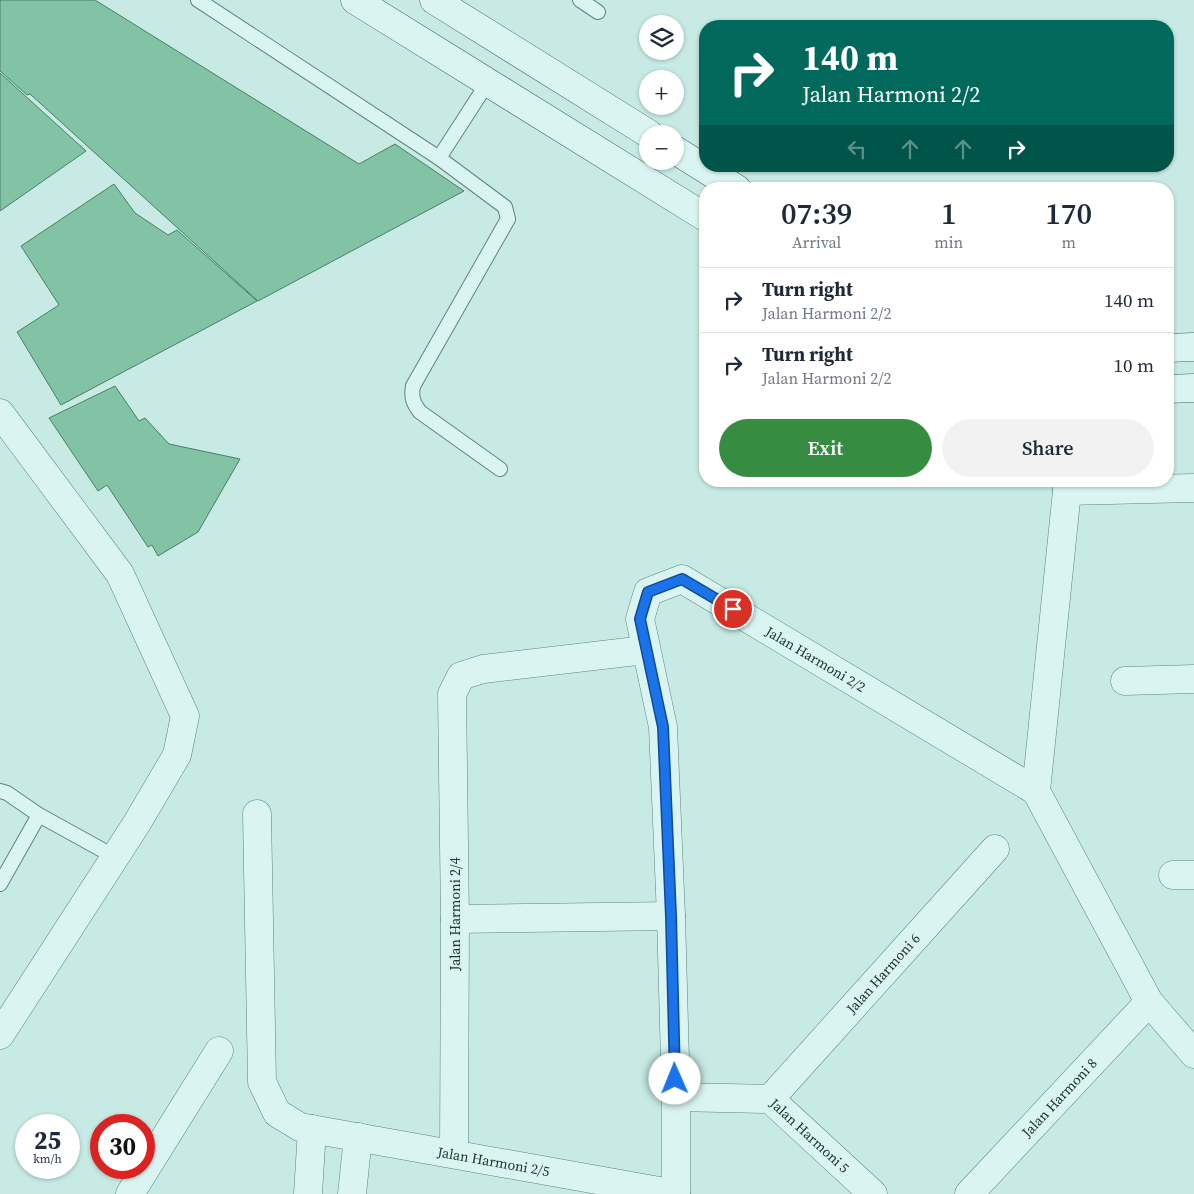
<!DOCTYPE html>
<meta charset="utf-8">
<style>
:root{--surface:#fff;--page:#f2f2f3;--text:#1f2937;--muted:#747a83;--line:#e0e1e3;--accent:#368c41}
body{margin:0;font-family:"Source Serif 4",serif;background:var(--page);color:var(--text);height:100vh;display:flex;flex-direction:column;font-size:19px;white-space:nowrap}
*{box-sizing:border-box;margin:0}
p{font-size:16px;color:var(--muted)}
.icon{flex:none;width:28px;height:28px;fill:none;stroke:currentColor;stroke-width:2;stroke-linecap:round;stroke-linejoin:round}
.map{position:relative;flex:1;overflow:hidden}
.details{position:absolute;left:699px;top:182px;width:475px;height:305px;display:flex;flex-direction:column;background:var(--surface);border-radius:20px;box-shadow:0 1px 4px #0004}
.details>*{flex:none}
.top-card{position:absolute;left:699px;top:20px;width:475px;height:152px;border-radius:20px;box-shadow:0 1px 4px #0004;background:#00695c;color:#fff;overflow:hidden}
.buttons{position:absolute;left:639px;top:15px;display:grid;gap:10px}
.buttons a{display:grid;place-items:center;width:45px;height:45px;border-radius:50%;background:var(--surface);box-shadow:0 1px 4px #0004;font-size:25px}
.speed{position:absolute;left:15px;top:1114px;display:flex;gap:10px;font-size:25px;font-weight:700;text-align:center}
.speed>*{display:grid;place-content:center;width:65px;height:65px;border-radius:50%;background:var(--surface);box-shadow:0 1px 4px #0004;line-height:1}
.speed small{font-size:12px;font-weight:400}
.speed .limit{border:8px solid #d22;background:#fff;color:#111}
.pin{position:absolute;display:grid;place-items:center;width:42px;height:42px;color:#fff;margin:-21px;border:2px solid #fff;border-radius:50%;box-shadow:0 1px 5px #0007}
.me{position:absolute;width:55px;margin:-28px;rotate:359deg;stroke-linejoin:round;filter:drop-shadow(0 0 4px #0008)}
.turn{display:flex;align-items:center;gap:18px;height:105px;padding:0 20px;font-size:22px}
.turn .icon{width:65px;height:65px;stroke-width:2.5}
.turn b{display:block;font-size:35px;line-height:42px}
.lanes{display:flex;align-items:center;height:48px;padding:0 20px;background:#0003;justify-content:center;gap:25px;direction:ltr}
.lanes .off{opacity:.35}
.eta{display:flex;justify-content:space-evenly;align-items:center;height:85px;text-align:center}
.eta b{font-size:30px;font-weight:600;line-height:35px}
.cta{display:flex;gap:10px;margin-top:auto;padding:10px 20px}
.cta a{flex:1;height:58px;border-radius:30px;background:var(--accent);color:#fff;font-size:20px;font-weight:600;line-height:58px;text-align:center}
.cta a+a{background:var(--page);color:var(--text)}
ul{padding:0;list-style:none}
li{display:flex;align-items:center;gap:15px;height:65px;padding:0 20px;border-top:1px solid var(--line)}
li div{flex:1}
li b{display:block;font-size:19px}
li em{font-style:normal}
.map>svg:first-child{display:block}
.building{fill:#82c3a6;stroke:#478066}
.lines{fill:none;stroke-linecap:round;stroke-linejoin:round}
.lane-casing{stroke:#5f8478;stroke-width:16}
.street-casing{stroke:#5f8478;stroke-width:29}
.secondary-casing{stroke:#426559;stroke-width:29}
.lane{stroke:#daf5f1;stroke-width:14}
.street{stroke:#daf5f1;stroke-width:28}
.secondary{stroke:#daf5f1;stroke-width:28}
.route-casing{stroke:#114b97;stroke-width:12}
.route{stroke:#1a73e8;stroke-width:9}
.labels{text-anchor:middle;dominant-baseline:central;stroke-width:4.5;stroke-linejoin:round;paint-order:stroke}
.street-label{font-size:14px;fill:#21362e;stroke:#d7f2ee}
</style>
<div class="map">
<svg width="1194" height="1194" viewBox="0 0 1194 1194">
<rect width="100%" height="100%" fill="#c8eae4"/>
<!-- building -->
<g class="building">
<polygon points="0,0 95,0 359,164 395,144 464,191 258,301 30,94 27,95 0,71"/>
<polygon points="0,73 86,151 0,211"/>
<polygon points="114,184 135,213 168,235 177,230 257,301 61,405 17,332 59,305 21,246"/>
<polygon points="115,386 139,421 145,418 169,444 240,459 198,532 158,556 152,545 148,547 107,485 98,491 49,418"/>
</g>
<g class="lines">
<!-- lane casing -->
<g class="lane-casing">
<g id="lane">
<polyline points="198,0 439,158"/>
<polyline points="580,0 598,12"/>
<path d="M488,82L439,158L505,207L508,219L413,386C411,397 413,403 420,412L500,469"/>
<polyline points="0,791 7,793 39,815 115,857"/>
<polyline points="0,884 39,815"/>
</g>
</g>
<!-- street casing -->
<g class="street-casing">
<g id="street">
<polyline points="0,413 120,574 185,716 177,755 137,823 0,1035"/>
<polyline points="1067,481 1067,491 1036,791 1149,1002 1194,1054"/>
<polyline points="1067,491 1194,488"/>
<polyline points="1125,681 1194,679"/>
<path id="s1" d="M257,814L262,1082L277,1113L300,1127L676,1194"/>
<polyline points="1173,875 1194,875"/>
<polyline points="455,919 671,916"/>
<path id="s2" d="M676,1097L770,1099L873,1194"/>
<path id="s3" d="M770,1099L995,849"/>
<polyline points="454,1154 455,919 452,694 461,676 483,669 645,650"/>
<polyline points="130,1194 219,1051"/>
<polyline points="308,1194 312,1129"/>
<polyline points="352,1194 358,1137"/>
<path id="s4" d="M676,1194V1097L671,916L663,727L640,619L648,592L682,579L1036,791"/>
<path id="s5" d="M969,1194L1149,1002"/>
</g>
</g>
<!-- secondary casing -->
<g class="secondary-casing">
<g id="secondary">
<polyline points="355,0 705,217"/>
<polyline points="434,0 649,134"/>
<polyline points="675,150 737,189"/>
<polyline points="1168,348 1194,347"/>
<polyline points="1168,389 1194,388"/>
</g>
</g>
<!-- lane -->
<use href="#lane" class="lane"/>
<!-- street -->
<use href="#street" class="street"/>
<!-- secondary -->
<use href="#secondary" class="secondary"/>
</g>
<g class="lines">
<!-- route casing -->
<g class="route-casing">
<polyline id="route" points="675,1079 671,916 663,727 640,619 648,592 682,579 733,609"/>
</g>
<!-- route -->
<use href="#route" class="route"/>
</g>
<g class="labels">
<!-- street labels -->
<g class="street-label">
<text stroke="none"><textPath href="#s4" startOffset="798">Jalan Harmoni 2/2</textPath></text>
<text transform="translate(455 914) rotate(-90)">Jalan Harmoni 2/4</text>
<text stroke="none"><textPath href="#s3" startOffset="169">Jalan Harmoni 6</textPath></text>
<text stroke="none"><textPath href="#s5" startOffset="132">Jalan Harmoni 8</textPath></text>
<text stroke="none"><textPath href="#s2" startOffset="148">Jalan Harmoni 5</textPath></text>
<text stroke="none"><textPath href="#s1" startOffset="526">Jalan Harmoni 2/5</textPath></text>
</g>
</g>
</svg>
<div class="buttons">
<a><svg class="icon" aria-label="layers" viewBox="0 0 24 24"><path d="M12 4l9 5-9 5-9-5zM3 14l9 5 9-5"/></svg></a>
<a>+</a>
<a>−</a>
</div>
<div class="speed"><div>25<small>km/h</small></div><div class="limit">30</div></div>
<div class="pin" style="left:733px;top:609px;background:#d93025"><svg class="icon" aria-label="arrive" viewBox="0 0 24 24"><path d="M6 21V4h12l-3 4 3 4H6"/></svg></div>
<svg class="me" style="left:675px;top:1079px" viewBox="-20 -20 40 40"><circle r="19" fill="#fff"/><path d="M0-13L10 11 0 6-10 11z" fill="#1a73e8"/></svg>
<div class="top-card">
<div class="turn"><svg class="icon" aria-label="right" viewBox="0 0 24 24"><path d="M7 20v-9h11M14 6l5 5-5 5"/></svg><div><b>140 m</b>Jalan Harmoni 2/2</div></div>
<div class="lanes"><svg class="icon off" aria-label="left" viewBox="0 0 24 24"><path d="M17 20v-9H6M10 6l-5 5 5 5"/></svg><svg class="icon off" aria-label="ahead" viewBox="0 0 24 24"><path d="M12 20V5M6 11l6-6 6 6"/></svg><svg class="icon off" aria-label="ahead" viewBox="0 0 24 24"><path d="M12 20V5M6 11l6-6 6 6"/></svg><svg class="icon" aria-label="right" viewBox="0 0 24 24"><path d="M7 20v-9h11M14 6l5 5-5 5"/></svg></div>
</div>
<section class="details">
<div class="eta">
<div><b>07:39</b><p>Arrival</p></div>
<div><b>1</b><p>min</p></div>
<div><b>170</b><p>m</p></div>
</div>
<ul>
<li><svg class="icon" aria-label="right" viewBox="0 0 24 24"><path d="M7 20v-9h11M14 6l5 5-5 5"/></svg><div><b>Turn right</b><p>Jalan Harmoni 2/2</p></div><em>140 m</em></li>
<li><svg class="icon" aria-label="right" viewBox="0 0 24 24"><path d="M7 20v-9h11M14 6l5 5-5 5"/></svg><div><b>Turn right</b><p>Jalan Harmoni 2/2</p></div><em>10 m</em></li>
</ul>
<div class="cta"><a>Exit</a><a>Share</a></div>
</section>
</div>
